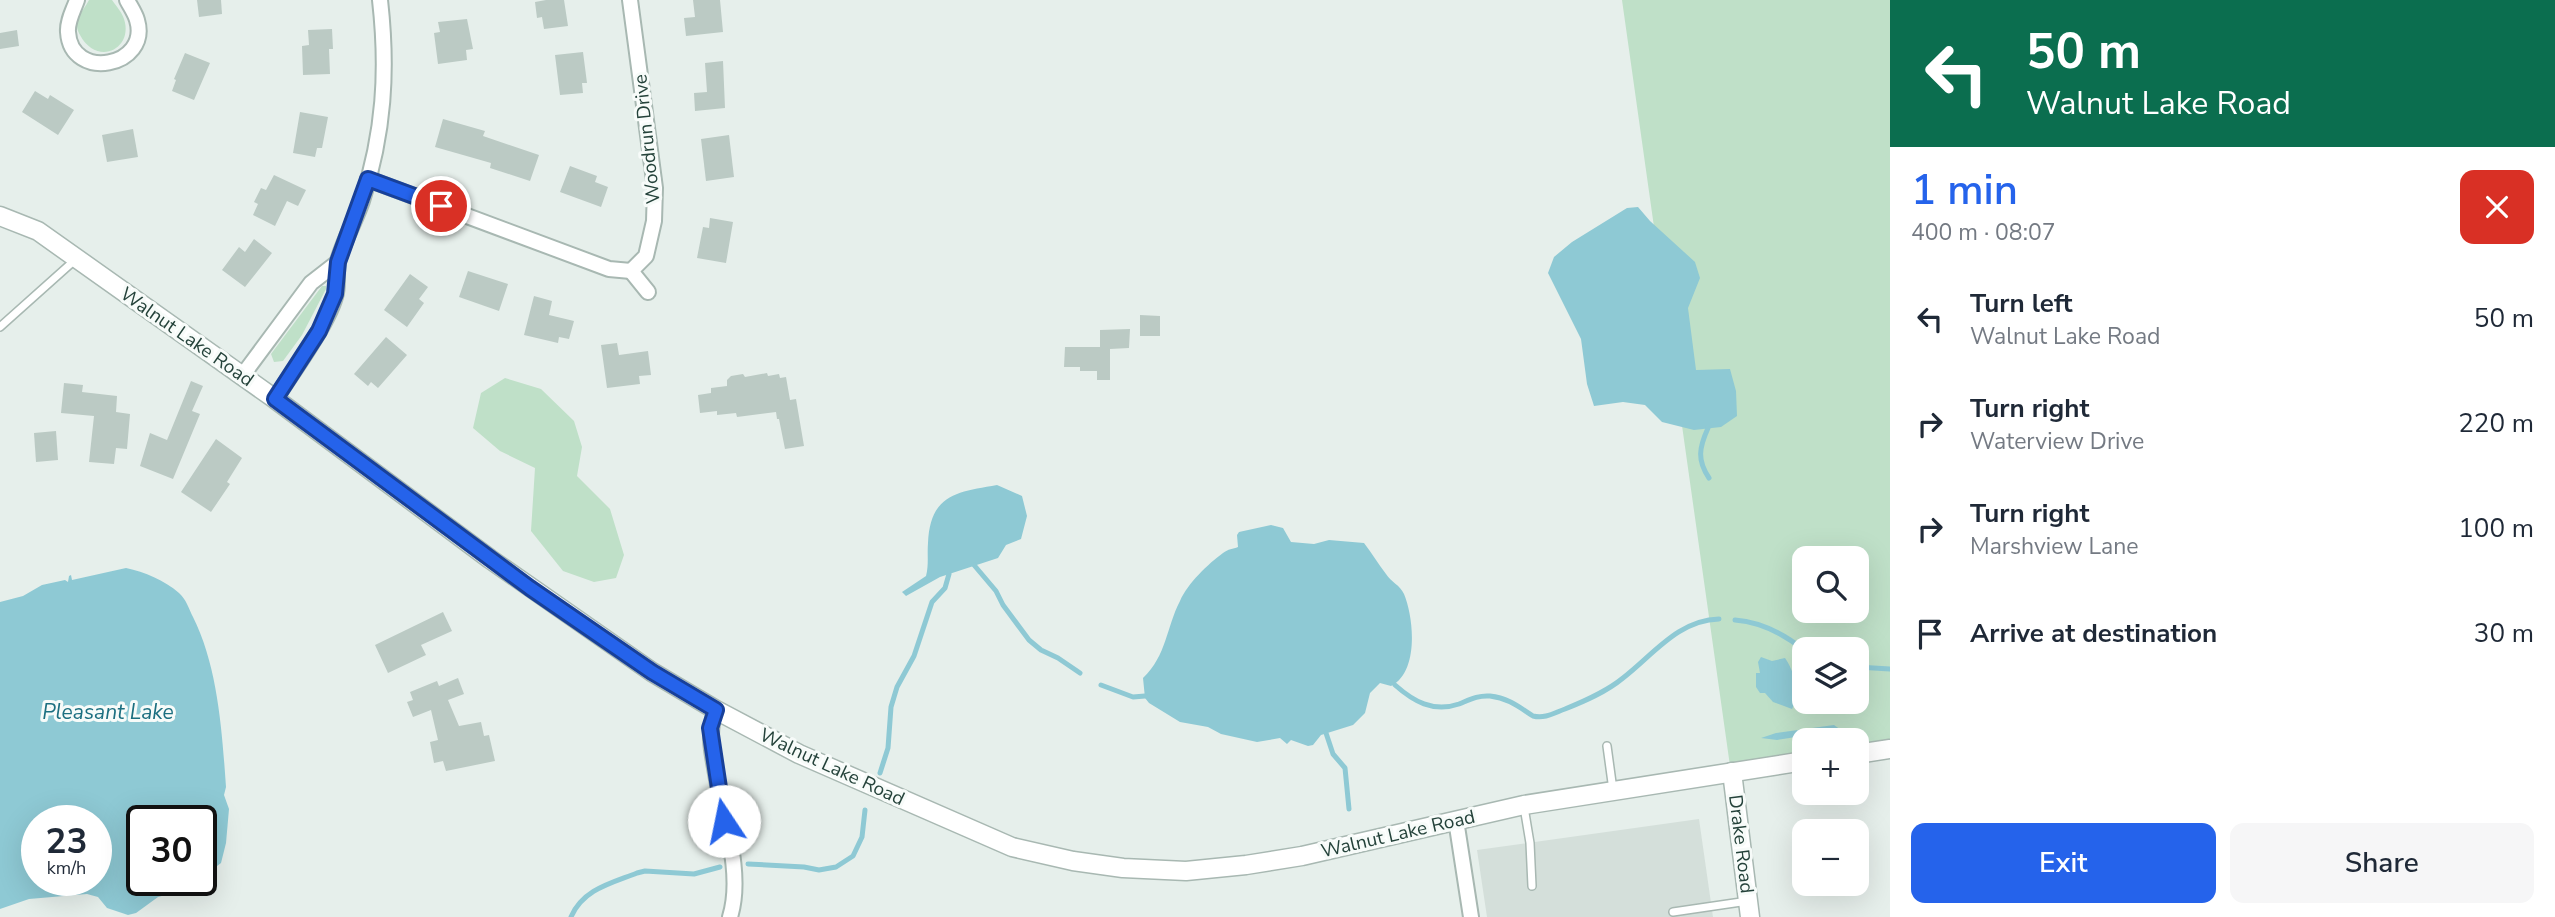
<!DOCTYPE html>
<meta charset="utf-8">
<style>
:root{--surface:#fff;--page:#f6f6f7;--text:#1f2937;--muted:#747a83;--accent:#2563eb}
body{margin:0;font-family:"Nunito Sans",sans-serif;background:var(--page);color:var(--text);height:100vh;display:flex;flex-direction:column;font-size:26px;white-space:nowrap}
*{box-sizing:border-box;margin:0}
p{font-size:23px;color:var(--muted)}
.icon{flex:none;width:38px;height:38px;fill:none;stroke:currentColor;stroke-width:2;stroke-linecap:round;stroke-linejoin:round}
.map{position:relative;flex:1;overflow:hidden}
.drawer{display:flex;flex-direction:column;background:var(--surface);width:665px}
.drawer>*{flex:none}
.banner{background:#0b6e4f;color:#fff;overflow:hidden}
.fabs{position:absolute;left:1792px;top:546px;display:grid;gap:14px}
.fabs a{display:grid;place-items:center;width:77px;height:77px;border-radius:14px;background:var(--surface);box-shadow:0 7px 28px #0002;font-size:35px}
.speed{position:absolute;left:21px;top:805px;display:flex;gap:14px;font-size:35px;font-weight:700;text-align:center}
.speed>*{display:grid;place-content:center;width:91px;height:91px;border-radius:50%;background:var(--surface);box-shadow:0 7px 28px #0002;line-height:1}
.speed small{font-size:18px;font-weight:400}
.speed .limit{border:4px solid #111;border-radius:10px;background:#fff;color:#111}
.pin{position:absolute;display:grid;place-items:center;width:60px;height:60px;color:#fff;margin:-30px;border:4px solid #fff;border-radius:50%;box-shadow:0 2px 7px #0007}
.me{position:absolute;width:77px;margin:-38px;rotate:349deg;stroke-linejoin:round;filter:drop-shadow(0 0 5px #0008)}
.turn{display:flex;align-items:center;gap:24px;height:147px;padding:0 21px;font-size:32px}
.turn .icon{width:91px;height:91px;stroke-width:2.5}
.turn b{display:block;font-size:49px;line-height:60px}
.round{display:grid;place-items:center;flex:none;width:74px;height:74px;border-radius:14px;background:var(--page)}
.summary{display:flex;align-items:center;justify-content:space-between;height:119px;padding:0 21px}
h1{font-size:42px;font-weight:600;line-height:52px;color:var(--accent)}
.action{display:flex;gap:14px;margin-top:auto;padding:14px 21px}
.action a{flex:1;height:80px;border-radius:14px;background:var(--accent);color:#fff;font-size:28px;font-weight:600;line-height:80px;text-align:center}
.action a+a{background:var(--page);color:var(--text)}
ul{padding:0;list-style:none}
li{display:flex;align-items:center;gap:21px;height:105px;padding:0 21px}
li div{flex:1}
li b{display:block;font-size:26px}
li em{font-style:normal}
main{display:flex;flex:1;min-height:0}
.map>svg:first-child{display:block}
.built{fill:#d4dfda}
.green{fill:#bfe0c8;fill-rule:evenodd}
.water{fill:#8ec9d4;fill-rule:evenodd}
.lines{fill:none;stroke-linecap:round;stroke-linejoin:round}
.stream{stroke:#8ec9d4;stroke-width:5}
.building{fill:#bbcac4}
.service-casing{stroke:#a8b8b2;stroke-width:10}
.minor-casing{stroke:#a8b8b2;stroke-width:18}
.tertiary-casing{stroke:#a8b8b2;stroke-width:21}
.service{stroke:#fff;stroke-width:7}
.minor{stroke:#fff;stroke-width:14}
.tertiary{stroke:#fff;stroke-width:18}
.route-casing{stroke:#184099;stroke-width:18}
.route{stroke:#2563eb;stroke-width:12}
.labels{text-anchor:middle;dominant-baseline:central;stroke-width:6;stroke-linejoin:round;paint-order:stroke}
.street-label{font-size:19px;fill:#24423a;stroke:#f7fbf9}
.water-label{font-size:21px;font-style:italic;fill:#1c6f80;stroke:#f7fbf9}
</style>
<main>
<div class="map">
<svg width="1890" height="917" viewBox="0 0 1890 917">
<rect width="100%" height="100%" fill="#e6efeb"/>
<!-- built -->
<polygon class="built" points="1699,819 1713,917 1487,917 1477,850"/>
<!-- green -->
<g class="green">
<path d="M89,0H112C116,6 122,12 124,19C134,49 97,67 80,35C77,30 76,25 78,19C80,13 86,6 89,0Z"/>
<path d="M1622,0H1890V749L1857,754V740H1804V762L1731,773ZM1804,558H1857V611H1804ZM1804,649H1857V702H1804Z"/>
<polygon points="322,286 326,286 326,289 302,335 283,361 274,362 271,354"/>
<polygon points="505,378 541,389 574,421 582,447 577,476 610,509 624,555 616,578 594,582 563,571 531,531 535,468 500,451 473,428 481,393"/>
</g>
<!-- water -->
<g class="water">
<polygon points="1638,207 1650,221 1695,262 1700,278 1688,308 1696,370 1730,369 1736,391 1737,416 1721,427 1694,430 1662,422 1645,405 1623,402 1594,406 1587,384 1581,339 1548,273 1554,257 1572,242 1627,208"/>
<path d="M997,485L1022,496L1027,516L1021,539L1006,545L998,558L940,577L906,596L902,592L926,576C929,564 927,555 928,543C930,495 956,492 997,485Z"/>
<path d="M1271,525L1283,528L1291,542L1314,544L1329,540L1364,543C1372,553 1378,564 1386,574C1391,582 1400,585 1404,594C1414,618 1419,672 1391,686L1380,683L1370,693L1365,713L1353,725L1321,735L1313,745L1308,746L1291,740L1287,744L1280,738L1257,742L1221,734L1208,727L1180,722L1149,703L1145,698L1143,678C1167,655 1166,628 1180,601C1188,583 1208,564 1223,553C1228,549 1233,549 1238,547L1237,535L1239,532Z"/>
<path d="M126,568C145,572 164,580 179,593C186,599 189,609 193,617C218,667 222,731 226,787L224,795L229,809L226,843L221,863L201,878V821H142V880H198L176,892L158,897L136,913L128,915L107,908L98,897L87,894L29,899L0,909V602L23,596L42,585L65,580L68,582L69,576L71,575L72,580ZM37,821H96V880H37Z"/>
<path d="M1761,657L1772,661L1785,658C1792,668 1795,680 1800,692L1792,709L1773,702L1765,693H1760L1756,687V673H1760L1758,662Z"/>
<polygon points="1834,725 1841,730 1777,740 1761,738 1776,733"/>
</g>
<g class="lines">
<!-- stream -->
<g class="stream">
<path d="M1708,428C1699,448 1697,460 1709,478"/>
<polyline points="974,565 996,591 1003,605 1029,640 1041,650 1058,658 1080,673"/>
<path d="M1735,620C1761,622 1784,634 1804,650"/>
<polyline points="1857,667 1890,669"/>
<polyline points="1101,685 1133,697 1145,696"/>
<path d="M1395,685C1413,701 1433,713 1459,704C1469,700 1478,695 1490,696C1508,698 1519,707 1533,716C1545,719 1554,713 1565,709C1585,701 1606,692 1623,678C1653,655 1678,620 1719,619"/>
<polyline points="1326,733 1333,754 1345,768 1349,809"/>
<polyline points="880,773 888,748 891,707 897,687 914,656 932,602 945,588 949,574"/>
<polyline points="748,864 804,867 819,870 836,867 853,856 862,837 865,810"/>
<path d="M571,917C583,889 612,883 637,873L645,871L694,874L720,867"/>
</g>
</g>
<!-- building -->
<g class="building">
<polygon points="197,0 221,0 222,14 199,17"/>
<polygon points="546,0 564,0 568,26 544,29 542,17 537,18 535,2"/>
<polygon points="693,0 720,0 723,32 686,36 684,18 695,17"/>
<polygon points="467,19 473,49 466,50 467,60 438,64 434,33 440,32 438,22"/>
<polygon points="332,29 333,49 329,49 330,74 303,75 302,46 309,45 308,30"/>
<polygon points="17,30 19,46 0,49 0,33"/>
<polygon points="583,52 587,83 582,83 583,93 560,95 555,55"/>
<polygon points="185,53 210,63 194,100 172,91 176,80 174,79"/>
<polygon points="723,61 725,108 695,111 694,93 707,92 705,63"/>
<polygon points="35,91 48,99 50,95 74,110 58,135 22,112"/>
<polygon points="300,112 328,117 322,148 317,148 315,157 293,153"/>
<polygon points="443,119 485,131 483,136 539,155 530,181 490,168 491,163 435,147"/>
<polygon points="133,129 138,157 107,162 102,135"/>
<polygon points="729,135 734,177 706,181 701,139"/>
<polygon points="570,166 597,176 595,182 608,187 601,207 560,192"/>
<polygon points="274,175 306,190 298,206 287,201 275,226 253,215 258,204 254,202 261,188 266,190"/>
<polygon points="710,218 733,222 726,263 697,258 703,227 709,228"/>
<polygon points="254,239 272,253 245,287 222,270 239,247 245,252"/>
<polygon points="468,271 508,284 499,311 459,297"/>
<polygon points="410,274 428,287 419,299 424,303 407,327 384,310"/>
<polygon points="534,296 552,301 549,315 574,321 569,339 559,337 558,343 524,335"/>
<polygon points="1140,315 1160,316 1160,336 1140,336"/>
<polygon points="1130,329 1129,348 1110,349 1110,380 1097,380 1097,371 1080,371 1080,367 1064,367 1065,347 1100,347 1100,330"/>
<polygon points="386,337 407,355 378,388 371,382 368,386 354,374"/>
<polygon points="617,343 619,355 648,351 651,375 639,376 640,384 607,388 601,345"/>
<polygon points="767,373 768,376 779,374 780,378 786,377 790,400 796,399 804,446 785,449 779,419 777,419 776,412 737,417 736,413 717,415 717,411 700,413 698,395 711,393 711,388 727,386 727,380 731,376 743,374 745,377"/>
<polygon points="191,381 203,386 192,411 200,414 173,479 140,466 150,433 167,440"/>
<polygon points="64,383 83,385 82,392 117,396 116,412 130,414 127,449 116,448 114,464 89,462 94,416 61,413"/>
<polygon points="56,431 58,460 36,462 34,433"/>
<polygon points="216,439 242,458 227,482 230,484 211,512 181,492"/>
<polygon points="443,612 452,631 421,645 426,655 388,673 375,645"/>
<polygon points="458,678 464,694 448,700 459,726 481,722 484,736 489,735 495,761 446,771 443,761 434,763 430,742 438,740 431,710 413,717 407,702 413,700 410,692 437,681 439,686"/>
</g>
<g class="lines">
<!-- service casing -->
<g class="service-casing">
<g id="service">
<polyline points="0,327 76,259"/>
<polyline points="1607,746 1613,790"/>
<polyline points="1524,807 1530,843 1532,886"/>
<polyline points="1673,912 1748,901"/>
</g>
</g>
<!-- minor casing -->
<g class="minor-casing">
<g id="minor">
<path d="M77,0C74,9 67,21 68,32C71,82 151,67 137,20C135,13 130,6 127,0"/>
<polyline points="630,0 655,188 654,221 646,256 631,271"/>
<polyline points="368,179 609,269 631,271"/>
<polyline points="631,271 648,292"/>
<polyline points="242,376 311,283 338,262"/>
<path d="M275,399C292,373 330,321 336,293C338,282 336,271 338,261C344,240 355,221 362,201C384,133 388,71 380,0"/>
<path d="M716,710C708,730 711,747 715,768C722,814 744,872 730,917"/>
<polyline points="1456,820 1471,917"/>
</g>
</g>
<!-- tertiary casing -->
<g class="tertiary-casing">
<g id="tertiary">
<polyline points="0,216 38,231 275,399 490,559 652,672 716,710 799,754 1012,847 1073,861 1123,868 1186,871 1246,865 1302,856 1524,805 1804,761"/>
<polyline points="1857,754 1890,749"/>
<polyline points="1732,772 1750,917"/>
</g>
</g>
<!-- service -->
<use href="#service" class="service"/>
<!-- minor -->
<use href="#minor" class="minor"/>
<!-- tertiary -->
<use href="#tertiary" class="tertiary"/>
</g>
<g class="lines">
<!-- route casing -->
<g class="route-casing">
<polyline id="route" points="441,206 368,179 338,262 335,294 319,331 275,399 530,588 652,672 716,710 710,728 724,821"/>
</g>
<!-- route -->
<use href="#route" class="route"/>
</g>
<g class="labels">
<!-- street labels -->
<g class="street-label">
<text transform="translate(647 139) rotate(-96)">Woodrun Drive</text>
<text transform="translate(187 337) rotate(35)">Walnut Lake Road</text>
<text transform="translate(832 767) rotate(25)">Walnut Lake Road</text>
<text transform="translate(1398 834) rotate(-13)">Walnut Lake Road</text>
<text transform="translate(1741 844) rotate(83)">Drake Road</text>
</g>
<!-- water labels -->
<g class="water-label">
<text x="108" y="712">Pleasant Lake</text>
</g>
</g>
</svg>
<div class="fabs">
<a><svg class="icon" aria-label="search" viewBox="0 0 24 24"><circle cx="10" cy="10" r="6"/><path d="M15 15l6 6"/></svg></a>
<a><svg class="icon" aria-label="layers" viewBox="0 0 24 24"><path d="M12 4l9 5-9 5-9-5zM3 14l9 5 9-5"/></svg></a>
<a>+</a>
<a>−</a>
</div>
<div class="speed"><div>23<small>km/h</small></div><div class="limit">30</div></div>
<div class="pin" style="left:441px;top:206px;background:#d93025"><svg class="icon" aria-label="arrive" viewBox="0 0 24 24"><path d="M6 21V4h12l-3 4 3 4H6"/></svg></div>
<svg class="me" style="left:724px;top:821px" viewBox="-20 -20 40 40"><circle r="19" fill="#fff"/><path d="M0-13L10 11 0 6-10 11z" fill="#2563eb"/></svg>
</div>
<section class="drawer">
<div class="banner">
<div class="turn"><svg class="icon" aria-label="left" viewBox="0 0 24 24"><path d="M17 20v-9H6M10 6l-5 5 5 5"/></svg><div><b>50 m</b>Walnut Lake Road</div></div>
</div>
<div class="summary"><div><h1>1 min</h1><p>400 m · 08:07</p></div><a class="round" style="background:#d93025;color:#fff"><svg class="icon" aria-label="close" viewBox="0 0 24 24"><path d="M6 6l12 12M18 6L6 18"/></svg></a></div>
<ul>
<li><svg class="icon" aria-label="left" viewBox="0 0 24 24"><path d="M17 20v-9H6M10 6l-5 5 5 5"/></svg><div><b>Turn left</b><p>Walnut Lake Road</p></div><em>50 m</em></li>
<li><svg class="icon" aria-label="right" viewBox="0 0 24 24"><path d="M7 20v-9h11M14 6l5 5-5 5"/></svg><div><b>Turn right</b><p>Waterview Drive</p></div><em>220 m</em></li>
<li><svg class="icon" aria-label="right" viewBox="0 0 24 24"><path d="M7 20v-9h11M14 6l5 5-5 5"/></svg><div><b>Turn right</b><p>Marshview Lane</p></div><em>100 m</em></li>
<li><svg class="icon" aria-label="arrive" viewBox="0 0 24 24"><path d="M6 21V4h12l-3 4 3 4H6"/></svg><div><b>Arrive at destination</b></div><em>30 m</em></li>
</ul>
<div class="action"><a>Exit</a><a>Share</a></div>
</section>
</main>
